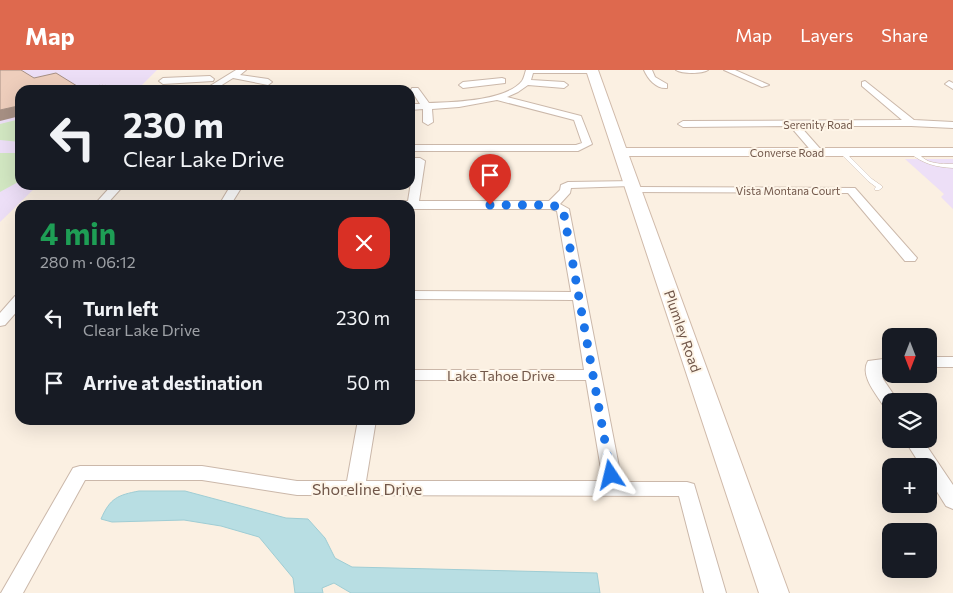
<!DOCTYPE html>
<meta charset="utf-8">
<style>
:root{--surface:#171b24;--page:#242831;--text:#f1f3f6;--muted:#9ea1a6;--accent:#de694e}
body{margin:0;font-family:Commissioner,sans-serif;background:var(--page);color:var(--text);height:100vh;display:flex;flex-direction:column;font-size:19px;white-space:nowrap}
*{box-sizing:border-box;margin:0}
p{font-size:16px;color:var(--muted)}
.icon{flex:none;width:28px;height:28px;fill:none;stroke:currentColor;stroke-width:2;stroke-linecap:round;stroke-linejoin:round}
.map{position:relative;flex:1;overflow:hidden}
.details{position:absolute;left:15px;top:130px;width:400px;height:225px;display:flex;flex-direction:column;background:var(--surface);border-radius:15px;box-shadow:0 5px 20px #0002}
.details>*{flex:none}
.hud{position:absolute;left:15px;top:15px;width:400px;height:105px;border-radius:15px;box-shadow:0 5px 20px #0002;background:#171b24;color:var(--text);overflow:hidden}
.needle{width:32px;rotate:180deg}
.controls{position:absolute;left:882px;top:258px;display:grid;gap:10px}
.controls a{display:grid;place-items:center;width:55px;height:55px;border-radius:10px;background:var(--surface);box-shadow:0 5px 20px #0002;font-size:25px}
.pin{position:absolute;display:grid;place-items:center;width:42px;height:42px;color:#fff;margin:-51px -21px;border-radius:50% 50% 50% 0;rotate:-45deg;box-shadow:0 0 5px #0007}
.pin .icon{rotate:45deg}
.me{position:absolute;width:55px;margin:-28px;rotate:350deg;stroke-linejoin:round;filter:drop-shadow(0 0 4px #0008)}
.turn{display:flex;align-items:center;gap:18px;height:105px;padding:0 25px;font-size:22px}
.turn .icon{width:65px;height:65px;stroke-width:2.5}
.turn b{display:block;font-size:35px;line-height:42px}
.round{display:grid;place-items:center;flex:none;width:52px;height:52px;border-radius:15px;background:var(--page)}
.summary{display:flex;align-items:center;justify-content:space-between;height:85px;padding:0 25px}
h1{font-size:30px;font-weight:700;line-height:38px;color:#1e9e55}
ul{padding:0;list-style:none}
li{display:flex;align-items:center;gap:15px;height:65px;padding:0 25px}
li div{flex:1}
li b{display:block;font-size:19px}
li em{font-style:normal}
header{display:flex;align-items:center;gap:30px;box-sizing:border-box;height:70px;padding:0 25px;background:var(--accent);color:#fff}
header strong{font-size:24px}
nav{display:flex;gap:28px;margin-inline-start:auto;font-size:18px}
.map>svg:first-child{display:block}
.education{fill:#eddff7}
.green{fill:#d2e7c2}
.water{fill:#b8dee3;stroke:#9fcdd4}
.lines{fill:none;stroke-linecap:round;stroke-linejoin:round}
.lane-casing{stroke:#cbb8aa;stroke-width:1}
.street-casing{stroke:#cbb8aa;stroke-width:2}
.secondary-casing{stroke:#d0baaa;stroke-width:2}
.path{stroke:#d3b29f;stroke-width:1;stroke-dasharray:0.5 2.5;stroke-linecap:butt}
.lane{fill:#fff;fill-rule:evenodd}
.street{fill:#fff;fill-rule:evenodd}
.secondary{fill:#fff;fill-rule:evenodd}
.shaded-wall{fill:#a79084}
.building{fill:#eecebc;stroke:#a79084}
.route{stroke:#1a73e8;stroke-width:9;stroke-dasharray:0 16.2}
.labels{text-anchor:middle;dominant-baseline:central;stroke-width:4;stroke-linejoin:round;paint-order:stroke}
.far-street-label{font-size:11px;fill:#71574a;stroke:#fef5e8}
.street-label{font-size:14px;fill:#71574a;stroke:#fef5e8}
.near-street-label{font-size:16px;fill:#71574a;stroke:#fef5e8}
</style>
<header>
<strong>Map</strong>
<nav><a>Map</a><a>Layers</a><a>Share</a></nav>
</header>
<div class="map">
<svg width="953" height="523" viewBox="0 0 953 523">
<rect width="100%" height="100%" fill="#fbf0e2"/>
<!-- education -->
<g class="education">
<polygon points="0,0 157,0 137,20 20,20 20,115 38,115 0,152"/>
<polygon points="905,89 953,89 953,139 941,127 944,124"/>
</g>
<!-- green -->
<g class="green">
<polygon points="20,49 20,72 0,70 0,54"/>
<polygon points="0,83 20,83 20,111 0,122"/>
</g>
<!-- water -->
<path class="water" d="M139,421H185L286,448L308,449L325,468L335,488L352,497L597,503L600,523H351L334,513L322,518L323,523H295L293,508L259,467L221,456L184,450L112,452L101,449C110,428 118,425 139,421Z"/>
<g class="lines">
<!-- lane casing -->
<g class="lane-casing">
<g id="lane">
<polygon points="840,81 844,81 872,109 882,116 882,118 879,120 875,120 874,119 876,117 868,111 840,83"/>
<path d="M910,81C917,81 922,88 928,91C936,94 945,94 953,94V98C936,97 923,94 910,83Z"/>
</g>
</g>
<!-- street casing -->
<g class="street-casing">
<g id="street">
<polygon points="236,0 246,0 240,5 268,9 272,12 268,15 233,8 217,18 210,16"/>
<path d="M526,0H595V3H533L531,10L564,12L568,15L564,18L528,15L518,22L507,27L581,46L592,74L578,81H410V75H576L582,73L574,50L497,30L459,37L432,39L433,52L428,55L423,52V39L410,40V34H420L411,20L412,18H418L429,33C453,32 506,31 522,11C524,8 525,3 526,0Z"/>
<path d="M644,0H652L655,7L667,14V18C656,19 648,9 644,0Z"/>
<path d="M676,0H708C702,4 682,4 676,0Z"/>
<polygon points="724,0 735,0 769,15 762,17"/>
<polygon points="210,6 214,9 213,11 163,14 159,11 163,8"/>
<polygon points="502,8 505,9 505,13 463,18 459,15 463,12"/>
<polygon points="865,11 914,50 953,52 953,58 911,56 800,56 823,82 818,85 814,84 790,56 683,57 678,54 683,51 902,50 862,16 862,12"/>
<polygon points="949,11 953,13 953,19 945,14"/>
<polygon points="410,88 420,88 425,91 419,131 549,131 560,120 561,115 568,112 635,111 637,113 631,116 571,118 570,123 560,134 569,139 622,412 687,412 694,414 726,523 704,523 679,426 297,425 202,410 85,410 23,523 1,523 73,398 80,396 202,396 297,411 347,411 358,350 376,350 366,411 603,411 586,310 410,310 410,300 584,300 573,230 410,229 410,221 571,222 557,141 551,139 413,139 410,138 410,135 219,135 231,115 243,115 233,131 408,131 414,94 410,94"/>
<polygon points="112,115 124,115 106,135 94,135"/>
<polygon points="634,117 855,118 917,188 915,191 905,191 848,123 630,122 628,120"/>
<polygon points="20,225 20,238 5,255 0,256 0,243 15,226"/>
<rect x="929" y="287" width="24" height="10"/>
<path d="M891,288V298L882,299L883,309L898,331H891V340L885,338C878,326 859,306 868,291Z"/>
<polygon points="904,369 922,369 953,415 953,439 946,436 929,409 929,396 921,396"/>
</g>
</g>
<!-- secondary casing -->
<g class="secondary-casing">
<polygon id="secondary" points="586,0 598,0 626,78 953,78 953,86 629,86 789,523 759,523"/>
</g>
<!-- path -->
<polyline class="path" points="85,20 100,15 116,16 114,20"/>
<!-- lane -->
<use href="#lane" class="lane"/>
<!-- street -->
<use href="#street" class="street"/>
<!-- secondary -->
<use href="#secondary" class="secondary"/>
</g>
<!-- shaded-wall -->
<g class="shaded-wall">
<polygon points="77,16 78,20 72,20"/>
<polygon points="20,35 20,46 0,51 0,40"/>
</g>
<!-- building -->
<polygon class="building" points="0,0 21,0 34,8 56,3 77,16 72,20 20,20 20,35 18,36 0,40"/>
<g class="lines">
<!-- route -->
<polyline class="route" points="490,135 552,135 563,139 611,405"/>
</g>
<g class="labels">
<!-- far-street labels -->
<g class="far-street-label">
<text x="818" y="54">Serenity Road</text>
<text x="787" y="82">Converse Road</text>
<text x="788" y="120">Vista Montana Court</text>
</g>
<!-- street labels -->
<g class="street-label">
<text transform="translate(683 261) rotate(71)">Plumley Road</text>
<text x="501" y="305">Lake Tahoe Drive</text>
</g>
<!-- near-street labels -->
<g class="near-street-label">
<text x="367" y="418">Shoreline Drive</text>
</g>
</g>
</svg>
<div class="controls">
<a><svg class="needle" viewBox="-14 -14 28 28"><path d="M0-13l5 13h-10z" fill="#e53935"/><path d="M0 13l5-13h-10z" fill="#9ea1a6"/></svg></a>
<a><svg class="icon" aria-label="layers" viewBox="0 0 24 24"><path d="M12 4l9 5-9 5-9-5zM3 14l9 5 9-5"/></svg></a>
<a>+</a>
<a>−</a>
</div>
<div class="pin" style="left:490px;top:135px;background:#d93025"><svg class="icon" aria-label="arrive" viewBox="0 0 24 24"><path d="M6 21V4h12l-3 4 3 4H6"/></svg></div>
<svg class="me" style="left:611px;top:405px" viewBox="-20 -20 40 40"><path d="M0-17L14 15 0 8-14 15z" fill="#1a73e8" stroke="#fff" stroke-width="4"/></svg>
<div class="hud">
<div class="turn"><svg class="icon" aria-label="left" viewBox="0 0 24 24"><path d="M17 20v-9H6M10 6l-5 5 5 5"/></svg><div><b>230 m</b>Clear Lake Drive</div></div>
</div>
<section class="details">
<div class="summary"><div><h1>4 min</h1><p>280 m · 06:12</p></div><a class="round" style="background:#d93025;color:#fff"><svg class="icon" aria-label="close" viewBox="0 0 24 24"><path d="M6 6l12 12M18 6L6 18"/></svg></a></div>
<ul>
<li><svg class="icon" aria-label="left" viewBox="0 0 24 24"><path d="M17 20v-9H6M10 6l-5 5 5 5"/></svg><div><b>Turn left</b><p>Clear Lake Drive</p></div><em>230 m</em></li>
<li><svg class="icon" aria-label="arrive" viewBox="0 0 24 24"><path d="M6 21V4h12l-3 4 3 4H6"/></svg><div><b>Arrive at destination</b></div><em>50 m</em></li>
</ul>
</section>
</div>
